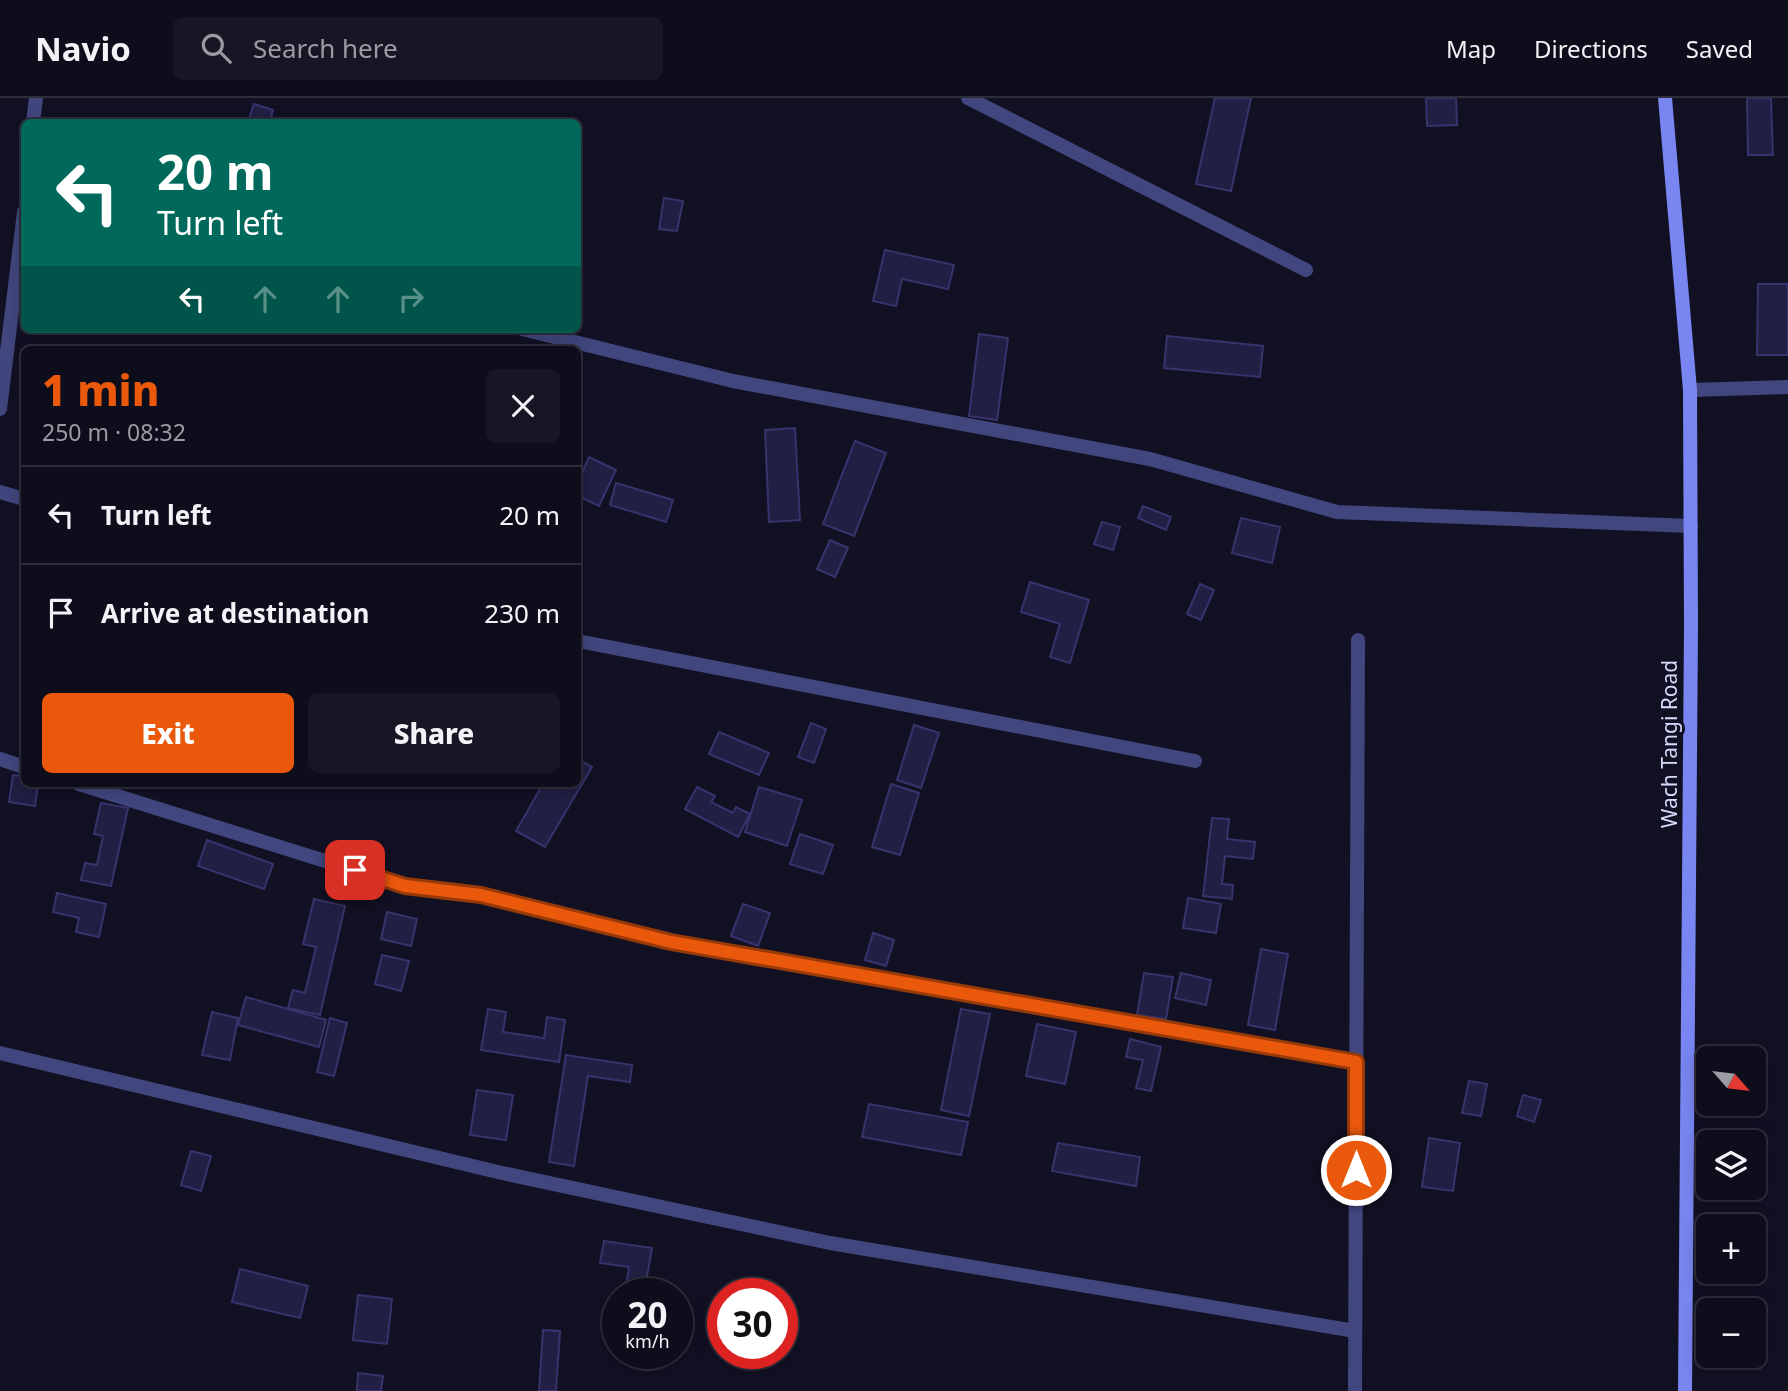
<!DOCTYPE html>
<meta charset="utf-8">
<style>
:root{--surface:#0e0d1b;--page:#171624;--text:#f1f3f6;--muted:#9b9ca3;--line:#2e2d3a;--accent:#ea580c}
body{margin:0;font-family:"Noto Sans",sans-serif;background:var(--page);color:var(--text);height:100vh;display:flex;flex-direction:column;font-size:26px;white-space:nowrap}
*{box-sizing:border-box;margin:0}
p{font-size:23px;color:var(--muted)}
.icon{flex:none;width:38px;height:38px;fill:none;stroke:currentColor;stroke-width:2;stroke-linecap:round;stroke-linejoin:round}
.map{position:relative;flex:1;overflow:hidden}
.panel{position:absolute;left:21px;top:248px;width:560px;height:441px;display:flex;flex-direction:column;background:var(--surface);border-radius:10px;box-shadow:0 4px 18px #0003,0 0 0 2px var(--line)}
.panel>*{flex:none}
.guide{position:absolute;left:21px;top:21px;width:560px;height:214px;border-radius:10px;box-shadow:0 4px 18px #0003,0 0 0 2px var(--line);background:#00695c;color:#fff;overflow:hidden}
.needle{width:46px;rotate:118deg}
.tools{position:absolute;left:1696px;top:948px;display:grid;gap:14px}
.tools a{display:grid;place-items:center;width:70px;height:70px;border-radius:10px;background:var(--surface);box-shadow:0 4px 18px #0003,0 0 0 2px var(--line);font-size:35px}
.speed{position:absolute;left:602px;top:1180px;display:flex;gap:14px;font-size:35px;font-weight:700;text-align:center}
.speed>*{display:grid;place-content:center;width:91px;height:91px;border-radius:50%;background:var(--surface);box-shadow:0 4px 18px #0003,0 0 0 2px var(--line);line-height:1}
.speed small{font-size:18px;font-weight:400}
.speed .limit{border:10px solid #d22;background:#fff;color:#111}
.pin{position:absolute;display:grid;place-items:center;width:60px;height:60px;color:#fff;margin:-30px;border-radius:14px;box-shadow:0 4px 10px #0006}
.me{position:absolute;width:77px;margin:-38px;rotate:0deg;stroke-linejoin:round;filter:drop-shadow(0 0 5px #0008)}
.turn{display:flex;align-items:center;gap:24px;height:147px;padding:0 21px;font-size:32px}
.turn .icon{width:91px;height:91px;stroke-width:2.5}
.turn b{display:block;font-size:49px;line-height:60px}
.lanes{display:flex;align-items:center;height:66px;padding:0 21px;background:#0003;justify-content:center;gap:35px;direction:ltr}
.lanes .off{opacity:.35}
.round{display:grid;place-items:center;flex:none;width:74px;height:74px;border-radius:10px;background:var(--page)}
.overview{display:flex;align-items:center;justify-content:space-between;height:119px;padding:0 21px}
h1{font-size:42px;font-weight:800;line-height:52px;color:var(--accent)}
.primary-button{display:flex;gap:14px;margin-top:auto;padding:14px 21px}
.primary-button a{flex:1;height:80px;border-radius:10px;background:var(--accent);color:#fff;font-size:28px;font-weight:800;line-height:80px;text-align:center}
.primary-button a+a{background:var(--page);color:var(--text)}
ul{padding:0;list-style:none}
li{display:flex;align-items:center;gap:21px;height:98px;padding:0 21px;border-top:2px solid var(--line)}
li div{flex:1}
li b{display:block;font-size:26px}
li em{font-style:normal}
header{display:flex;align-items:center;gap:42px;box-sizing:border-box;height:98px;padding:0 35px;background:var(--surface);border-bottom:2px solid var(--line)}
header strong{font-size:33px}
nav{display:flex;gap:38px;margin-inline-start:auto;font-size:24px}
.search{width:490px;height:63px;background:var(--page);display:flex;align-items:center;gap:18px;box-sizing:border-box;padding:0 24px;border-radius:10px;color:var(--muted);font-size:26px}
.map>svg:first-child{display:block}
.building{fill:#211f43;stroke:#37336d;stroke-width:2}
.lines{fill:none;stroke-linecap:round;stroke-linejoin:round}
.minor{stroke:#41477e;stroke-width:14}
.secondary{stroke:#7986f1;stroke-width:14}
.route-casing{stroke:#983908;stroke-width:18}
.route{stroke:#ea580c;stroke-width:12}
.labels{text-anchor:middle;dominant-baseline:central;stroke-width:6;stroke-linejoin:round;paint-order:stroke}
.street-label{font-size:21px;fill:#d8d9fb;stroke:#121124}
</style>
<header>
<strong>Navio</strong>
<div class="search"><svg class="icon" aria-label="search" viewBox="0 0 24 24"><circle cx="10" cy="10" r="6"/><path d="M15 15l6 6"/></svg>Search here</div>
<nav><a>Map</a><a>Directions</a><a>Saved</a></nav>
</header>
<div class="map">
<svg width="1788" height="1293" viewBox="0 0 1788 1293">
<rect width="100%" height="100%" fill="#121124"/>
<!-- building -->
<g class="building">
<polygon points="1215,0 1251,0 1231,93 1196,86"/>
<polygon points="1426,0 1456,0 1457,27 1427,28"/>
<polygon points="1747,0 1771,0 1773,57 1748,57"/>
<polygon points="254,6 273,12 270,24 248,24"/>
<polygon points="664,100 683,103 677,133 659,131"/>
<polygon points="885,152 954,167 948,191 902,181 896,208 873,203"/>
<polygon points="1758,186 1788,186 1788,257 1757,257"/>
<polygon points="979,236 1008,240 997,322 969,318"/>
<polygon points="1167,238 1263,248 1260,279 1164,270"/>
<polygon points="163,247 180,250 180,252 163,252"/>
<polygon points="795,330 800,422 769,424 765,332"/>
<polygon points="855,343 886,355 854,438 823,426"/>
<polygon points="589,359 616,372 599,408 578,398 578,384"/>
<polygon points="616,385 673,402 666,424 610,407"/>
<polygon points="1143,408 1171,419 1166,432 1138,420"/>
<polygon points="1241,420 1280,429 1272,465 1232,455"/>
<polygon points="1102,424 1120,429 1113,452 1094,446"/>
<polygon points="830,442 848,450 835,479 817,471"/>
<polygon points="1030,484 1089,502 1070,565 1050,559 1060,526 1021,514"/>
<polygon points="1200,486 1214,492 1201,522 1187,516"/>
<polygon points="811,625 826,631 814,665 798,659"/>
<polygon points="914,627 939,635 921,690 897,682"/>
<polygon points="719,634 769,655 759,677 709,656"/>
<polygon points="578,661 592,669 545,749 516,733 543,686 578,686"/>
<polygon points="13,677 24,678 24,686 38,686 35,708 9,704"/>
<polygon points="891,686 919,695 900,757 872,749"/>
<polygon points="697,689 715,698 711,704 733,715 736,709 750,716 738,739 685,711"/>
<polygon points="759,689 802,702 787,748 745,734"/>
<polygon points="101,705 128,710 111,788 81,782 85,765 97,767 103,738 94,736"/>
<polygon points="1212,720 1229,721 1227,741 1255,744 1253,761 1225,758 1222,786 1233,787 1232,801 1203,798"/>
<polygon points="800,736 833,747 823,776 790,766"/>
<polygon points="207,742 273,766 264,791 198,768"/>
<polygon points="57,795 106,806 99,839 76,834 79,820 53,814"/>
<polygon points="1188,800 1221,806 1216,835 1183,830"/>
<polygon points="314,801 345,808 320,917 288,910 293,892 305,895 316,849 303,846"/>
<polygon points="743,806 770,815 758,848 731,838"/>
<polygon points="387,814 417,821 411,848 381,841"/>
<polygon points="873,835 894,842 886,868 865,862"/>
<polygon points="1261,851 1288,856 1275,932 1248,927"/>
<polygon points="382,857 409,863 401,893 375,886"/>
<polygon points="1144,875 1173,879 1166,921 1137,917"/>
<polygon points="1181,875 1211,882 1206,907 1175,900"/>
<polygon points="246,899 326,922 319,949 238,927"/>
<polygon points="488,911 506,914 503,934 544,940 547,919 565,922 559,964 481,952"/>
<polygon points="961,911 990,916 969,1018 941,1012"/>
<polygon points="212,914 238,920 230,962 202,957"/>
<polygon points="330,920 347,925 334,978 317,974"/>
<polygon points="1037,926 1076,934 1065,986 1026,978"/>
<polygon points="1130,941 1161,949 1151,993 1136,990 1143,962 1126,959"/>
<polygon points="566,957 632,967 630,984 588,978 574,1068 549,1064"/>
<polygon points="1469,983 1487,986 1481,1018 1462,1015"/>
<polygon points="477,992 513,997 506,1042 470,1037"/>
<polygon points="1523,997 1541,1002 1534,1024 1517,1018"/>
<polygon points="869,1006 968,1024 961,1057 862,1039"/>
<polygon points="1429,1040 1460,1045 1453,1093 1422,1089"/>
<polygon points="1058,1045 1140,1059 1136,1088 1052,1073"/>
<polygon points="191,1053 211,1058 201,1093 181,1087"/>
<polygon points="604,1143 652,1150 644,1195 625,1195 629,1169 600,1165"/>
<polygon points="240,1171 308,1188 300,1220 232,1204"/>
<polygon points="358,1197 392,1201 387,1246 353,1242"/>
<polygon points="543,1232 560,1233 556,1293 539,1293"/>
<polygon points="358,1275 383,1278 381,1293 357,1293"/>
</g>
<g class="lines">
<!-- minor -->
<g class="minor">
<polyline points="968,0 1306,172"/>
<polyline points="33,24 36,0"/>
<polyline points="522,231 733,283 1150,361 1337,414 1691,428"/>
<polyline points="1690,292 1788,289"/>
<polyline points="0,311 24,114"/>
<polyline points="0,394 24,401"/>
<polyline points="578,543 1195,663"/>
<polyline points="0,661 24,669"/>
<polyline points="79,686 405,788 481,797 671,843 1356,964"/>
<polyline points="0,955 502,1075 830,1145 1355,1233"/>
<polyline points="1355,1293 1358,542"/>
</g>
<!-- secondary -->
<polyline class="secondary" points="1665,0 1690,292 1691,529 1685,1293"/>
</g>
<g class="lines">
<!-- route casing -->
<g class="route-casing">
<polyline id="route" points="355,772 405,788 481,797 671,844 1356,964 1356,1072"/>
</g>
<!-- route -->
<use href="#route" class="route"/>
</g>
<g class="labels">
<!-- street labels -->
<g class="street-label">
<text transform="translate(1669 646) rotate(-90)">Wach Tangi Road</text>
</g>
</g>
</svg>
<div class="tools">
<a><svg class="needle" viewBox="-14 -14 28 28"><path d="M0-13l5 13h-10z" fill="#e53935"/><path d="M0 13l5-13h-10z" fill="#9b9ca3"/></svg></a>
<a><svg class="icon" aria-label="layers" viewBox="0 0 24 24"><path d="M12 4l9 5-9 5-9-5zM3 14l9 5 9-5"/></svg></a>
<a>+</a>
<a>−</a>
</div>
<div class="speed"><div>20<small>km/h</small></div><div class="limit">30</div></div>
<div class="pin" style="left:355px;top:772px;background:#d93025"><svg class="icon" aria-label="arrive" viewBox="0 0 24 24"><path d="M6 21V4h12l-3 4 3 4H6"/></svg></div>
<svg class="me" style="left:1356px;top:1072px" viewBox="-20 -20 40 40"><circle r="17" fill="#ea580c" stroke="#fff" stroke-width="3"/><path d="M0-11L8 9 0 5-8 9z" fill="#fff"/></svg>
<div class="guide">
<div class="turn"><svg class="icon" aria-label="left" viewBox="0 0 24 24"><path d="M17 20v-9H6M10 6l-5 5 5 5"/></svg><div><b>20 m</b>Turn left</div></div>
<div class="lanes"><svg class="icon" aria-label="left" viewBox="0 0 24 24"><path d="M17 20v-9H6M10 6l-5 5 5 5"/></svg><svg class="icon off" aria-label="ahead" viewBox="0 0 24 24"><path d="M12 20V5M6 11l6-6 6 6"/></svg><svg class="icon off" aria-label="ahead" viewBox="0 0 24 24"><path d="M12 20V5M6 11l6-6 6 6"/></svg><svg class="icon off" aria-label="right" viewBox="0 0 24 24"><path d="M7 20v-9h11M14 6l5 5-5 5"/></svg></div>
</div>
<section class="panel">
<div class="overview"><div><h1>1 min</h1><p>250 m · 08:32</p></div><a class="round"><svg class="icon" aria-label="close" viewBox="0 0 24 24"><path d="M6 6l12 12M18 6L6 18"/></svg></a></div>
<ul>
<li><svg class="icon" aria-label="left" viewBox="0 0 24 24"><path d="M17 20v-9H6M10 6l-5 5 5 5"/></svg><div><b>Turn left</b></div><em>20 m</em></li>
<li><svg class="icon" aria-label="arrive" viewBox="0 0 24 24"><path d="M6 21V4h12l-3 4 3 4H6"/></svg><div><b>Arrive at destination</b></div><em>230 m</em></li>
</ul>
<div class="primary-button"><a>Exit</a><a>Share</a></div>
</section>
</div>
